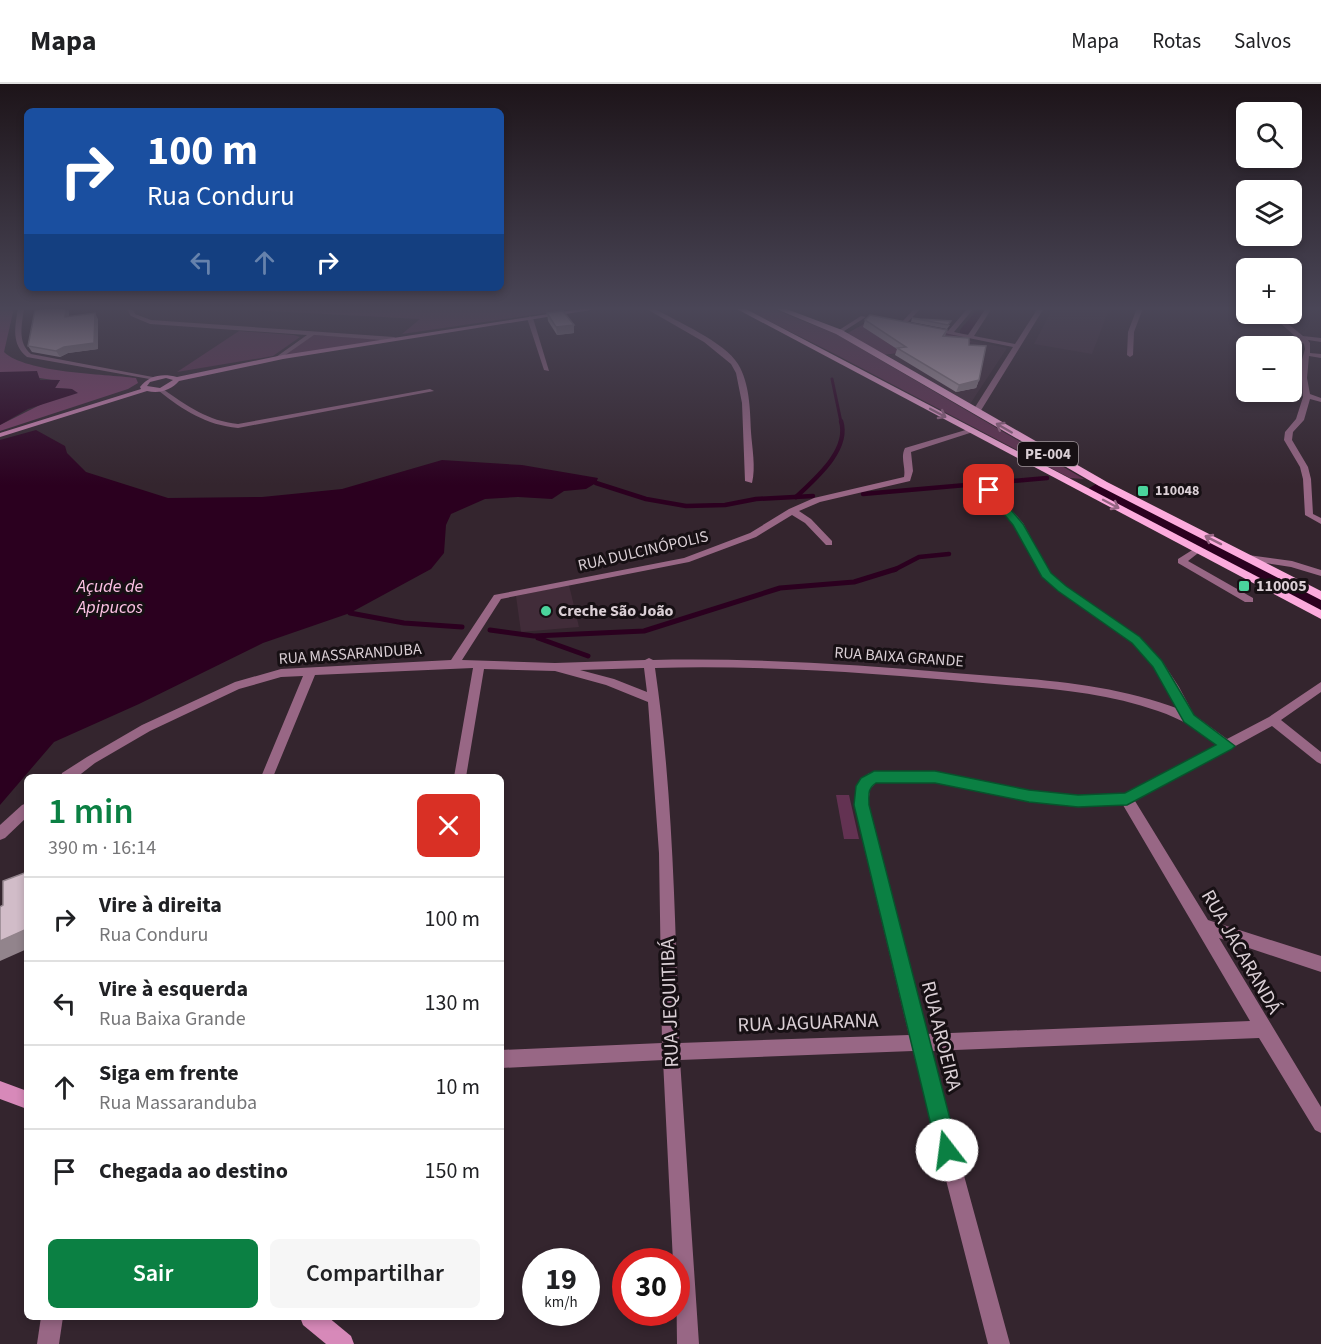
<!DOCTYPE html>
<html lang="pt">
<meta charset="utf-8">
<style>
:root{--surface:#fff;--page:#f6f6f6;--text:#202124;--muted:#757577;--line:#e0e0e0;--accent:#0b8043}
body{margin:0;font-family:"Source Sans 3",sans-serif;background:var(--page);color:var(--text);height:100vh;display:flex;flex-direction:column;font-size:22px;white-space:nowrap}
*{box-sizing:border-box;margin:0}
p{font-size:20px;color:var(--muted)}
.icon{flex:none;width:33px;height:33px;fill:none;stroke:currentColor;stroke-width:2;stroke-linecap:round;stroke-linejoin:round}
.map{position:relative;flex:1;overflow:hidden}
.drawer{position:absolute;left:24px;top:690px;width:480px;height:546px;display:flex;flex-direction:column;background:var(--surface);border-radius:9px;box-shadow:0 3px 9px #0003}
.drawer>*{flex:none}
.hud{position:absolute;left:24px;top:24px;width:480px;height:183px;border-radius:9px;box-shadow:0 3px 9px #0003;background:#1a4fa0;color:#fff;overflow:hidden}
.fabs{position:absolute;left:1236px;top:18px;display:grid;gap:12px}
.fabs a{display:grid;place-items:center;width:66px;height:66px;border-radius:9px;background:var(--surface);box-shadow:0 3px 9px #0003;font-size:30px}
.speed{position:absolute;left:522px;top:1164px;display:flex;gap:12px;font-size:30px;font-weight:700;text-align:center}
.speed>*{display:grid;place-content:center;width:78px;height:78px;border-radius:50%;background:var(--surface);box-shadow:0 3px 9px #0003;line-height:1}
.speed small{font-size:15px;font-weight:400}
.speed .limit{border:9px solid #d22;background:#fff;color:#111}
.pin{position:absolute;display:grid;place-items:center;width:51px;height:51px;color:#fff;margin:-26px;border-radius:12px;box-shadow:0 3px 9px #0006}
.me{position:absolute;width:66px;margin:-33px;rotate:345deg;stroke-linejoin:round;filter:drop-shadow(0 0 4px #0008)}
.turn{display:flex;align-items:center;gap:21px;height:126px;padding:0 24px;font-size:27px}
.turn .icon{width:78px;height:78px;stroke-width:2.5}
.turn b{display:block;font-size:42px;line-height:51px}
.lanes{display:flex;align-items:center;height:57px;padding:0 24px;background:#0003;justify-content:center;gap:30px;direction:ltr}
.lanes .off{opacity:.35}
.round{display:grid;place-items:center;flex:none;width:63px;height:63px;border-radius:9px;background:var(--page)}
.headline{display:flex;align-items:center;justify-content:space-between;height:102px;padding:0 24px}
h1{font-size:36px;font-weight:600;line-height:45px;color:var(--accent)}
.cta{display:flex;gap:12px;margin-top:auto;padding:12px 24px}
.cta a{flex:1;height:69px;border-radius:9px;background:var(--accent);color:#fff;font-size:24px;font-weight:600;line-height:69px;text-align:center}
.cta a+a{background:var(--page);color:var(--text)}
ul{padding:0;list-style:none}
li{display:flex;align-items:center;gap:18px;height:84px;padding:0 24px;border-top:2px solid var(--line)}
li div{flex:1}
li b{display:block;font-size:22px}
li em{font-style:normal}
header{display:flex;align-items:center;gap:36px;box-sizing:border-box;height:84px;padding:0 30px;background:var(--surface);border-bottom:2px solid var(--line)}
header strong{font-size:28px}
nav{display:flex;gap:33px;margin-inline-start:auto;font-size:21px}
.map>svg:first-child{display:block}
.built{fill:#412c39}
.green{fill:#633252}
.forest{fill:#81406a}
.water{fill:#2b001f}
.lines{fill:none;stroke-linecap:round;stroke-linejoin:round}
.stream-far2{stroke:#2b001f;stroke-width:3}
.stream-far1{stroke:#2b001f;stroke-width:4.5}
.stream{stroke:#2b001f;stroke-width:5}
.canal{fill:#2b001f;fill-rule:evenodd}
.street{fill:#986785;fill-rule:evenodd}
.secondary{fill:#d789b9;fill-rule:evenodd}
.primary{fill:#fcabdd;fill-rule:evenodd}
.wall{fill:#b4a2ac}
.shaded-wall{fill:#92848c}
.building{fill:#d1bcc8;stroke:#92848c;stroke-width:1.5}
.oneway{stroke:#956583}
.route{fill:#0b8043;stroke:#07532c;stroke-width:1.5}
.poi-dot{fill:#4ad49c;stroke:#171014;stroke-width:2}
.labels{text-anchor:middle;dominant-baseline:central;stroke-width:6;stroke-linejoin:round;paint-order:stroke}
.far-poi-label{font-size:14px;font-weight:bold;fill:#dacfd5;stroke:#171014;text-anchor:start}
.shield{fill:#171014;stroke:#a0969b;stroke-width:1.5}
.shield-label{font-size:15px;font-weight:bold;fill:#dacfd5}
.street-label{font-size:16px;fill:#dacfd5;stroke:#171014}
.poi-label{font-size:16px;font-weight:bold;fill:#dacfd5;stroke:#171014;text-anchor:start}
.water-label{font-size:18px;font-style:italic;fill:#fdc2e5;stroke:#171014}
.near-street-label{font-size:20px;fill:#dacfd5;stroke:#171014}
</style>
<header>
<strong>Mapa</strong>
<nav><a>Mapa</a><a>Rotas</a><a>Salvos</a></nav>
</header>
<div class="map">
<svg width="1321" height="1260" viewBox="0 0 1321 1260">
<rect width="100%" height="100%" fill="#34252e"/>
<!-- built -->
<g class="built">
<polygon points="1053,224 1109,225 1092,270 1034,260"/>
<polygon points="971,257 1007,264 970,320 963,319 887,271 969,260"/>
<polygon points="569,501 579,543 521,548 516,512"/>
</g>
<!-- green -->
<g class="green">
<polygon points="251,224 581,224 402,250 420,235 248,226"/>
<polygon points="743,224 771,224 836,250 1084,395 1070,394 829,267"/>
<polygon points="871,236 958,252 971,257 969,260 883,271 846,250"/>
<polygon points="239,247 294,251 300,253 273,272 177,288"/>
<polygon points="314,251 386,256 282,272"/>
<polygon points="836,711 849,711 859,755 844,755"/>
</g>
<!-- forest -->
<path class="forest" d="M0,224H14L4,268C26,289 104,290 136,294L138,299L128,305L0,347V341L72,305L55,304L60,296C39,296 20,288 0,288Z"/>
<!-- water -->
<g class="water">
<polygon points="37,287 40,296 60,296 55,304 72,305 78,309 28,325 0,341 0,288"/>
<polygon points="36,346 65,362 67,369 86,388 168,414 262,413 342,405 442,376 522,381 598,394 596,399 586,405 564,407 552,415 518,413 485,415 451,430 446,441 444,469 431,485 350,529 263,559 139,620 54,658 0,721 0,356"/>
</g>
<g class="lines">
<!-- stream-far2 -->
<polyline class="stream-far2" points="832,295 841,338"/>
<!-- stream-far1 -->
<g class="stream-far1">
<polyline points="596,399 646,415 686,422 725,421 756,415 813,412"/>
<polyline points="863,410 1047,394"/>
<path d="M796,413C815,395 850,366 841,337"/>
<polyline points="894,486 919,473 949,470"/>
</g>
<!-- stream -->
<g class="stream">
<polyline points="350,529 404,539 462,543"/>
<polyline points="490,546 534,552 644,547 780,504 854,498 896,485"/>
<polyline points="538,554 588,572"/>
</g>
<!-- canal -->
<g class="canal">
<polygon points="978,224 989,224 968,250 960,250 960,246"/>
<polygon points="1096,400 1321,514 1321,527 1091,407 1089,404"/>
</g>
<!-- street -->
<g class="street">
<path d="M18,224H24C22,241 17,258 31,270L158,294L155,296L27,273C11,260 15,243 18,224Z"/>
<polygon points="126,224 132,224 135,230 151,236 394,253 397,255 394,257 314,251 278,276 275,274 276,273 307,251 150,240 131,232"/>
<path d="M645,224H653C676,237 725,258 738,280C750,300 750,326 751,348C752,363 756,384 752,399L745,397L742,319L736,289L731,280L704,258Z"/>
<polygon points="915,224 921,224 905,241 901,241 901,239"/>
<polygon points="968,224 974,224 954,248 968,251 986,224 992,224 974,252 1015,260 1038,224 1044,224 980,328 976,330 972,328 1013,263 929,246 932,244 948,247"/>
<polygon points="1137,224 1143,224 1134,248 1133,271 1130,273 1127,271 1128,248"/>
<polygon points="1270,230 1276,230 1303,252 1321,254 1321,258 1308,256 1310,259 1310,269 1321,270 1321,274 1309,272 1307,294 1310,310 1321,314 1321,318 1310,315 1304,336 1293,348 1292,356 1308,383 1311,395 1313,430 1321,434 1321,440 1305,431 1303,395 1300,383 1284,356 1285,348 1296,335 1303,313 1301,279 1305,265 1304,260"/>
<polygon points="530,232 533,234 549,287 544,286 527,234"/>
<polygon points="861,232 866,233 841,249 836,248"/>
<path d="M159,305H163C187,322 208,337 238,340L430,305L434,307L238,344C206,341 183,326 159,307Z"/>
<path d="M969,345L976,347L911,368L913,387L910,397L820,418L799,427L811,435L832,457V461H826L805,439L792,431L756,453L689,478L501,515L462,576L555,579L645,576L649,574L653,576C754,574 854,580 954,589C1030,595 1108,598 1179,625L1154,583L1132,559L1058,507L1043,493L1014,440L985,406L989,403L992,404L1023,439L1050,489L1066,503L1140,553L1162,577L1179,603L1194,631L1227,655L1269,633L1321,598V608L1281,636L1321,668V680L1317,678L1272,642L1135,717L1208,836L1321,872V888L1219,854L1321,1023V1049L1315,1046L1259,954L930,967L1010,1260H988L913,967L680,976L699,1260H677L676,1178H673L663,976L501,984V966L662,959L659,769L648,618L606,601L555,587L484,585L466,693H454L473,584L315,591L273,693H261L303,592L281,593L239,605L150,647L95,679L77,693H61L62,689L87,673L142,641L235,598L281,585L451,576L494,511L684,474L750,449L789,425L814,414L904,393C906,383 900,374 905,364ZM644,584L647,608L614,595L580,586ZM655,584C764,581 874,589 983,599C1041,604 1102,607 1158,627C1181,635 1198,645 1217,661L1125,710L1078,712L1029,707L935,688L869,689C858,698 855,707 854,721L909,951L679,959C675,833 673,707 655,584ZM877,698H935L1029,717L1078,722L1123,721L1250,937L926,950L868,721L870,705Z"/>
<polygon points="1197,463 1202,466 1188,477 1253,514 1253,518 1245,518 1178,479 1178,475"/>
<polygon points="1248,471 1292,477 1321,486 1321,492 1291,483 1245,476 1245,472"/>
<polygon points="27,719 27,733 5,754 0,756 0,741 22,721"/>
<polygon points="41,1233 63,1233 59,1260 37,1260"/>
</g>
<!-- secondary -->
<g class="secondary">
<path d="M587,224H603L283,275L179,297C171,306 160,310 147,307L0,353V349L141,305L140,303C149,291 163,289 177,293L283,271ZM166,294L173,296L160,304L147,302L150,298Z"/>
<polygon points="0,997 27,1007 27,1025 0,1015"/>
<polygon points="300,1233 328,1233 351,1252 354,1260 326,1260 303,1241"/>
</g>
<!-- primary -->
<g class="primary">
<polygon points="735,224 744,224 1321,526 1321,535"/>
<polygon points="774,224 784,224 842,246 1107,398 1321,507 1321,516 1099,402 836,250"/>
</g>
</g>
<!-- wall -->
<g class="wall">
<polygon points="46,224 67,224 69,227 69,233 98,235 98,265 68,269 60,273 32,268 28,262"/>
<polygon points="547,229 574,249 557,251 548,237"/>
<polygon points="912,234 950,241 947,245 911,238"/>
<polygon points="865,236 947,246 945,252 969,261 979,296 976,304 956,308 895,271 897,265 863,243"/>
</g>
<!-- shaded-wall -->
<g class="shaded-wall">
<polygon points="66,224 67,224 69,227 68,239 65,233"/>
<polygon points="95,229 98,235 98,265 68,269 60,273 56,267"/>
<polygon points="574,241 574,249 557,251 556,243"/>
<polygon points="979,296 976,304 956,308 959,301"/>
<polygon points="27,845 27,865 0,877 0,857"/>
</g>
<!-- building -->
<g class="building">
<polygon points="46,224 66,224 65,233 95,229 94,259 64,263 56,267 28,262 35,226"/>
<polygon points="563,227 574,241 556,243 547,229"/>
<polygon points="870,231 947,246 943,252 969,254 969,261 986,262 979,296 959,301 897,264 906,263 865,236"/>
<polygon points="912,234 920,235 951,237 948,241"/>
<polygon points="27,788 27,845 0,857 0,823 3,821 3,797"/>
</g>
<!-- one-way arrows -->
<defs><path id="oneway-shaft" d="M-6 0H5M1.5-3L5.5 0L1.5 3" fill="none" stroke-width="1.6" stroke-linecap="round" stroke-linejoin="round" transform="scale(1.5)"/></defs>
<g class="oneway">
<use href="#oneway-shaft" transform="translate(938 329) rotate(28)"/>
<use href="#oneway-shaft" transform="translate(1004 344) rotate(-150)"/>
<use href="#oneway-shaft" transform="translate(1111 420) rotate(28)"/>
<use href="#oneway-shaft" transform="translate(1213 456) rotate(-153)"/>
</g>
<!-- sky -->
<linearGradient id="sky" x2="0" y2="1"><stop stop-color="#1d1419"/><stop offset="0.56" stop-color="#4a4657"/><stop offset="1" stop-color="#4a4657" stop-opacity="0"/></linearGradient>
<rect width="1321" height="401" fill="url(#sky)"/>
<!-- route -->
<path class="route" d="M986,404H992L1023,440L1051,489L1066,502L1140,553L1162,577L1194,631L1235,662L1232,665L1127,721L1078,723L1029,718L935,699H876C867,705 869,711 869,721L958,1066L955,1073L947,1076L940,1073L937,1066L854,721L856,702L861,694L874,687H935L1029,706L1078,711L1125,709L1216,661L1184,638L1153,583L1132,559L1058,507L1042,493L1013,441L986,408Z"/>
<!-- markers -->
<g class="poi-dot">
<rect x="1137" y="401" width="12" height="12" rx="3"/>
<rect x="1238" y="496" width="12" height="12" rx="3"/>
<circle cx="546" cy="527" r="6"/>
</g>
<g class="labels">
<!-- far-poi labels -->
<g class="far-poi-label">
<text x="1155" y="407">110048</text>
</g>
<!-- shield labels -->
<rect class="shield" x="1018" y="358" width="60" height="24" rx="4.5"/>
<g class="shield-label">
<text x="1048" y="370">PE-004</text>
</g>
<!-- street labels -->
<g class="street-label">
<text transform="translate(643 467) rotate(-13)">RUA DULCINÓPOLIS</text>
<text transform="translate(350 570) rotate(-4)">RUA MASSARANDUBA</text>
<text transform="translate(899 573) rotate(4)">RUA BAIXA GRANDE</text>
</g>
<!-- poi labels -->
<g class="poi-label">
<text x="1256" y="502">110005</text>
<text x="558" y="527">Creche São João</text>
</g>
<!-- water labels -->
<g class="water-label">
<text x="110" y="502">Açude de<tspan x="110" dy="21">Apipucos</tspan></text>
</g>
<!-- near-street labels -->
<g class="near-street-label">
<text transform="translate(1241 868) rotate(60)">RUA JACARANDÁ</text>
<text transform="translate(670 919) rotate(-92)">RUA JEQUITIBÁ</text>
<text transform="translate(808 939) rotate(-2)">RUA JAGUARANA</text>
<text transform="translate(941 952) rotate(76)">RUA AROEIRA</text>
</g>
</g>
</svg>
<div class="fabs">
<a><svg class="icon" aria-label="search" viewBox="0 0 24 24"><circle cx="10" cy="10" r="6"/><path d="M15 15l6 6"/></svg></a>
<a><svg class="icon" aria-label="layers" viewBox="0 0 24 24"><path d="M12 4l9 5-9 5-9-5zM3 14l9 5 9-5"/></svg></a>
<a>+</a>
<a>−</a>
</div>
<div class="speed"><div>19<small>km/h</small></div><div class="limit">30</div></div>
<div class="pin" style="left:989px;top:406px;background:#d93025"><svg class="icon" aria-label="arrive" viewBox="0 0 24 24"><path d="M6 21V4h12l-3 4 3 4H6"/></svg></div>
<svg class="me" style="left:947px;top:1066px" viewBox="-20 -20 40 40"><circle r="19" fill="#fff"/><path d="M0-13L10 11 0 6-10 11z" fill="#0b8043"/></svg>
<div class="hud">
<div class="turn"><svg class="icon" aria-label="right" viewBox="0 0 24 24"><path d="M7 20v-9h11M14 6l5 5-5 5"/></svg><div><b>100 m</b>Rua Conduru</div></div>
<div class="lanes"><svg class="icon off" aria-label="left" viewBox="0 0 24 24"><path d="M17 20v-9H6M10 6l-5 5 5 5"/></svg><svg class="icon off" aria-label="ahead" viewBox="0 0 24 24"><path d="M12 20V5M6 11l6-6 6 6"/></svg><svg class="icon" aria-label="right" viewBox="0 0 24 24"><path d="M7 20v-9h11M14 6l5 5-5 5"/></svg></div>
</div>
<section class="drawer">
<div class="headline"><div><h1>1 min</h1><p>390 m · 16:14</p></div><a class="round" style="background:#d93025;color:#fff"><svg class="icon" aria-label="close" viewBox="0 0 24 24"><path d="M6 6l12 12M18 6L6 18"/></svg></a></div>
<ul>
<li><svg class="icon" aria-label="right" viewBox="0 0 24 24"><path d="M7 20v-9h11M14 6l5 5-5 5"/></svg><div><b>Vire à direita</b><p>Rua Conduru</p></div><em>100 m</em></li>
<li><svg class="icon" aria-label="left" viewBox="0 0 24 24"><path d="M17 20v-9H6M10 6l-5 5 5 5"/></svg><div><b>Vire à esquerda</b><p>Rua Baixa Grande</p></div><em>130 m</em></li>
<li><svg class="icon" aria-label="ahead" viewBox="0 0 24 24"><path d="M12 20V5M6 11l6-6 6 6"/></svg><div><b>Siga em frente</b><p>Rua Massaranduba</p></div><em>10 m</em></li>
<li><svg class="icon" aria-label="arrive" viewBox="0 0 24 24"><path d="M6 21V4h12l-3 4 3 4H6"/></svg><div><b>Chegada ao destino</b></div><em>150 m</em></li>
</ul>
<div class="cta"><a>Sair</a><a>Compartilhar</a></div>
</section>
</div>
